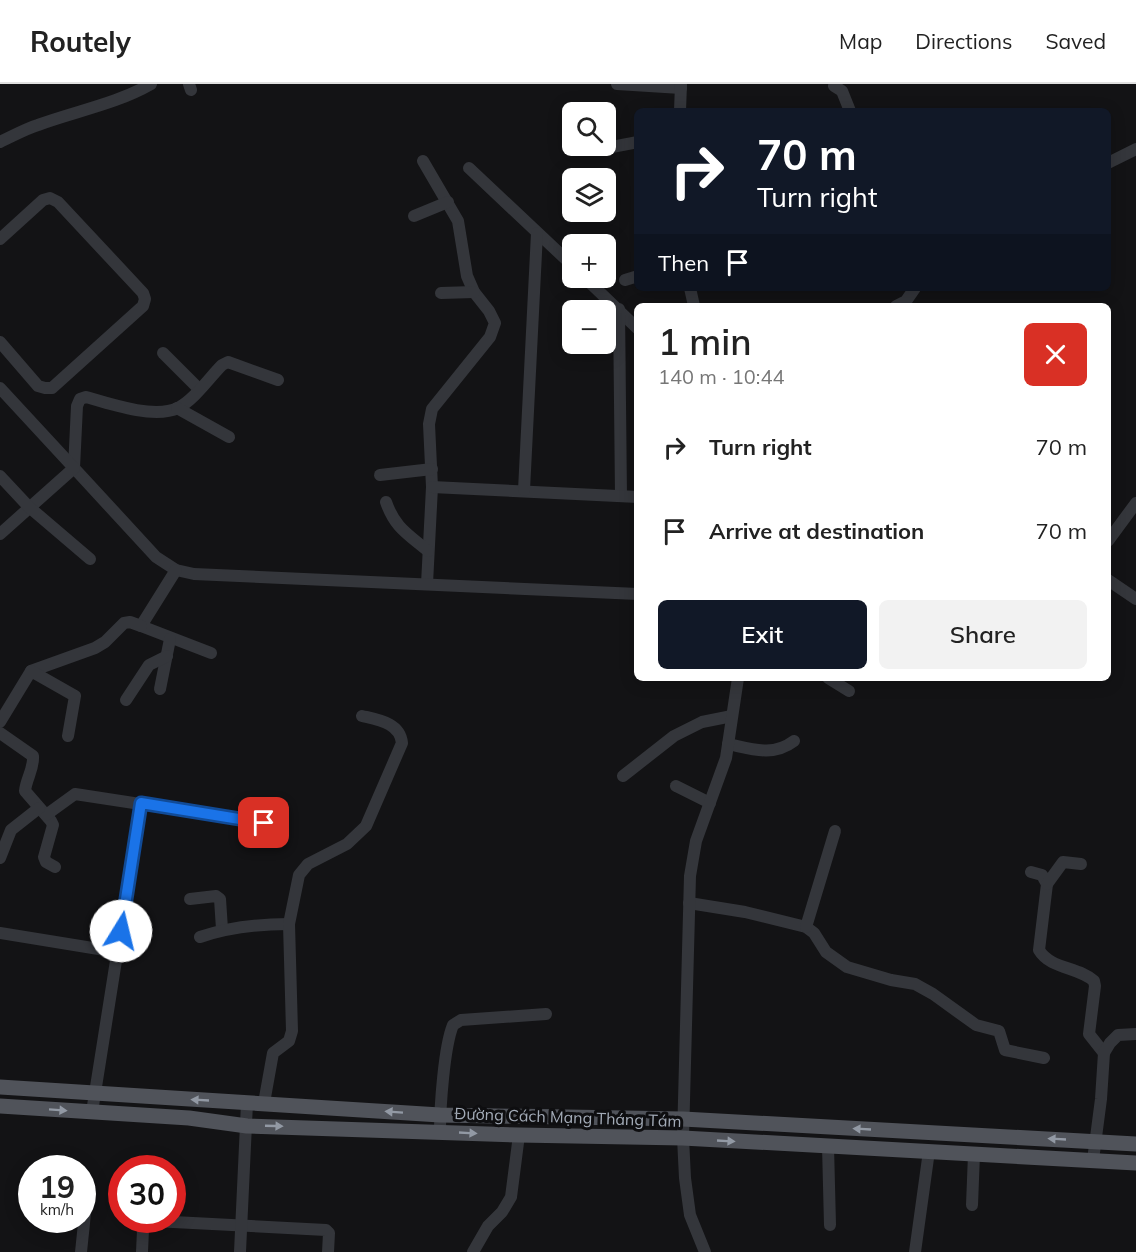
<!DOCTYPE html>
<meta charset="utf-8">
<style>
:root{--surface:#fff;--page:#f2f2f2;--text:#222;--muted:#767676;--line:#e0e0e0;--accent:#111827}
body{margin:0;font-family:Mulish,sans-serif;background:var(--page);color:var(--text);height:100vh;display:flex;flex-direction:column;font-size:22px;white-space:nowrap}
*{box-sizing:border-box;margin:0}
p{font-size:20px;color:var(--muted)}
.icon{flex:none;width:33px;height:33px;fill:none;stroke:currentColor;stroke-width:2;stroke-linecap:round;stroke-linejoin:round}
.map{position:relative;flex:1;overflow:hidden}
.side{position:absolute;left:634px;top:219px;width:477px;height:378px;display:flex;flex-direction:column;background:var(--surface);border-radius:9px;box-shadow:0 3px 15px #0003}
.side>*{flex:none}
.banner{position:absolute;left:634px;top:24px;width:477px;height:183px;border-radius:9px;box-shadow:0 3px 15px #0003;background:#111827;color:#fff;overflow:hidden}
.controls{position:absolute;left:562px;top:18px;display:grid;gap:12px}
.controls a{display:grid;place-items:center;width:54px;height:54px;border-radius:9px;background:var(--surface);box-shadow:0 3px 15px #0003;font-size:30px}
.speed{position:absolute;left:18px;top:1071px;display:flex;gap:12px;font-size:30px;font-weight:700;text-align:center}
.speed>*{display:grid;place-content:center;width:78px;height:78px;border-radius:50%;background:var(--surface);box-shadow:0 3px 15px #0003;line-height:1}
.speed small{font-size:15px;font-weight:400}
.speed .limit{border:9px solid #d22;background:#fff;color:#111}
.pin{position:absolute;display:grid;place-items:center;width:51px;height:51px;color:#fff;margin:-26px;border-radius:12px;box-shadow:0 3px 9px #0006}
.me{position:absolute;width:66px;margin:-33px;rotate:9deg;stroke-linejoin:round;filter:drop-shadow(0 0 4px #0008)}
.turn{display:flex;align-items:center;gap:21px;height:126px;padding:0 24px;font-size:27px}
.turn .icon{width:78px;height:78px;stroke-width:2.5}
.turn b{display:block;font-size:42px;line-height:51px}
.then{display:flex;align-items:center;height:57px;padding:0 24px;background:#0003;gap:12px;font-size:22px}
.round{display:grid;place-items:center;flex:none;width:63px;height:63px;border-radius:9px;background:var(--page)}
.head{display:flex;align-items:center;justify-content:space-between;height:102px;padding:0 24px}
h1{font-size:36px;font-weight:600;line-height:45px}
.action{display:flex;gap:12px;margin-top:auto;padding:12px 24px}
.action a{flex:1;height:69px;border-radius:9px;background:var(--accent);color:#fff;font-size:24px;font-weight:600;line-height:69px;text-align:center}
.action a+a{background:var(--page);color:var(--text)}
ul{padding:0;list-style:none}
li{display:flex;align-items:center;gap:18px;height:84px;padding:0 24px}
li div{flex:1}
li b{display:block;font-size:22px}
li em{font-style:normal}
header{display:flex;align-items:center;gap:36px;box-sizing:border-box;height:84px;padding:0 30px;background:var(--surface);border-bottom:2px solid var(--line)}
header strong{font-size:28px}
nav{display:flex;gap:33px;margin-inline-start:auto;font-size:21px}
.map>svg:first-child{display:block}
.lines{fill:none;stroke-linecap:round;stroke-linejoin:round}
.minor{stroke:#34363b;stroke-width:12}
.major{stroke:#50535a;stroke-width:15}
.oneway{fill:#9299a4}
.route-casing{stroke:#114b97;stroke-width:15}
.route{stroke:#1a73e8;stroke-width:10}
.labels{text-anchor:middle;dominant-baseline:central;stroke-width:6;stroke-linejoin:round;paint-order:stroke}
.street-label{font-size:16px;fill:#a3abb7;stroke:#0e0e10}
</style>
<header>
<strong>Routely</strong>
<nav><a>Map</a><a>Directions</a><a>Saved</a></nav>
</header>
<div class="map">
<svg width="1136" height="1168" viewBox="0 0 1136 1168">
<rect width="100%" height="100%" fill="#131315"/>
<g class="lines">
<!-- minor -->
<g class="minor">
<polyline points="189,0 191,6"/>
<polyline points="617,0 681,4"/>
<polyline points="834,2 842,7 850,27"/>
<polyline points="680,27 681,0"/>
<path d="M0,58C13,52 25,45 38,41C76,27 116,20 151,0"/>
<polyline points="596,66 638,58"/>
<polyline points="423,77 458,137 467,192 474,208 489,227 495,239 490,253 432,325 429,340 432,403 427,500"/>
<polyline points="1108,79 1136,65"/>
<polyline points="469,84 573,182"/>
<polyline points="414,132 448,118"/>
<polyline points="0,155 43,116 50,114 58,118 143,209 145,215 143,222 52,304 45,304 38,302 0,258"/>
<polyline points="585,194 638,245"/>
<polyline points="625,196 638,192"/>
<polyline points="690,204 694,222"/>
<polyline points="441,209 474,208"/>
<polyline points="896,222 906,217 915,204"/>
<polyline points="619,225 621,412"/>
<polyline points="163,269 199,305"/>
<path d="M278,296L228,278L222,281C209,294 195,315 178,324C154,335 110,320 86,313L80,315L77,322L74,384L156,473L176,486L194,490L638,510"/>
<polyline points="0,304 74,384 0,450"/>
<polyline points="177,324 229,353"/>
<polyline points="380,391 432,385"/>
<polyline points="0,392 29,423 90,475"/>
<polyline points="432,403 638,413"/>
<polyline points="524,406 537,149"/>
<path d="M386,418C395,444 408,450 428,467"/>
<polyline points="1108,457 1136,419"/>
<polyline points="176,486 141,542 211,569"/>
<polyline points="1108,496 1136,515"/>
<polyline points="31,587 95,564 105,558 124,539 130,538 141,542"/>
<polyline points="828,594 849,607"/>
<polyline points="160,605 170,555"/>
<polyline points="126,616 149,581 167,572"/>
<polyline points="0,638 31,587 75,612 68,652"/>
<path d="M0,649L33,672C34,685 26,695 25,707L51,737L53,741L44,773L46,778L55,783"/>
<path d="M728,660C752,665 773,673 794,657"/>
<polyline points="623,692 674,652 702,638 732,632"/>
<polyline points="676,702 710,719"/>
<polyline points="46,731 75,710 264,739"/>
<polyline points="0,774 11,746 39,724"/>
<path d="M1031,788L1042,791L1047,800L1039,866C1050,885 1079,883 1094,897L1095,902L1089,950L1104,969"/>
<polyline points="1047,800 1063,778 1081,780"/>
<polyline points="190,815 216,812 220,815 222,845"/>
<polyline points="689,819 745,828 806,843 814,849 826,868 847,883 891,896 915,900 933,910 976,941 999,947 1005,966 1044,974"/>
<polyline points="806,843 835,747"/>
<polyline points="0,849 117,868"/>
<path d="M200,853C229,843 258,840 289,840"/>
<path d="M264,1019L273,969L289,957L292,947L289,840L299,791L308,780L347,760L366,742L402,659C400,639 379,636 362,632"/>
<polyline points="92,1028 141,719"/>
<path d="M440,1048C440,1023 444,963 453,941L461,936L546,930"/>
<polyline points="828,1062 830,1141"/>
<polyline points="1093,1076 1101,1015 1104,969 1110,959 1118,951 1136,950"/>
<polyline points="972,1121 974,1070"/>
<polyline points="81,1168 86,1120"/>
<polyline points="142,1168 143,1146 147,1139 154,1137 326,1146 329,1149 328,1168"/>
<polyline points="240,1168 247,1019"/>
<polyline points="473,1168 488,1142 502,1128 511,1113 519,1051"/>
<polyline points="705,1168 690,1131 685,1094 683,1054 690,792 696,757 726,674 738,594"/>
<polyline points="915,1168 929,1067"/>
</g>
<!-- major -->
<g class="major">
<polyline points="0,1003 440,1031 683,1035 1136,1060"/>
<polyline points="0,1022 189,1034 247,1042 519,1051 683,1054 1136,1079"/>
</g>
</g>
<!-- one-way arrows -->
<defs><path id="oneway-solid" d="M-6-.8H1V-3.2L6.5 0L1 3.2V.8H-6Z" transform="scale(1.5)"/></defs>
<g class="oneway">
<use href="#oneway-solid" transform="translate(200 1016) rotate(-177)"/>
<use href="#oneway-solid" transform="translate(58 1026) rotate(4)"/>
<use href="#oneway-solid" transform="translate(394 1028) rotate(-176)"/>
<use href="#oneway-solid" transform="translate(274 1042) rotate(2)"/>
<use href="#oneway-solid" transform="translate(862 1045) rotate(-177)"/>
<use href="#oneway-solid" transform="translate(468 1049) rotate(3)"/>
<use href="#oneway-solid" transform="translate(1057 1055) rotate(-177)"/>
<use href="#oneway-solid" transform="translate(726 1057) rotate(3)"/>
</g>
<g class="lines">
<!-- route casing -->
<g class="route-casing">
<polyline id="route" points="121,847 141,719 264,739"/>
</g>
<!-- route -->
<use href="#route" class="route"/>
</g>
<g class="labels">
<!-- street labels -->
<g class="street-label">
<text transform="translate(568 1033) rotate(2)">Đường Cách Mạng Tháng Tám</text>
</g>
</g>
</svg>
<div class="controls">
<a><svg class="icon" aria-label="search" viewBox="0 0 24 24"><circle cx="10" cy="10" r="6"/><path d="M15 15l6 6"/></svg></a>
<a><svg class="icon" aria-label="layers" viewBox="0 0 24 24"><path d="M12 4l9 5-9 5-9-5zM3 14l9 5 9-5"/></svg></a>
<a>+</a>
<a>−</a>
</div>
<div class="speed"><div>19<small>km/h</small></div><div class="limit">30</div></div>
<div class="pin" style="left:264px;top:739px;background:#d93025"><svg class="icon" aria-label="arrive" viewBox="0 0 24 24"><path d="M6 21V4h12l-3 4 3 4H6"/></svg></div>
<svg class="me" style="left:121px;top:847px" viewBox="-20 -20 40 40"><circle r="19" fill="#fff"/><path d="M0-13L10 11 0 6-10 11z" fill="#1a73e8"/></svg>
<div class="banner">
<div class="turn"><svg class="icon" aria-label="right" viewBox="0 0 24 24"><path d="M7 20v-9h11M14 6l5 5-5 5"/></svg><div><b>70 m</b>Turn right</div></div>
<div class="then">Then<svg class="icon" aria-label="arrive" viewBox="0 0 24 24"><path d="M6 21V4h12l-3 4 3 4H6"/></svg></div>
</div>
<section class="side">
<div class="head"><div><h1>1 min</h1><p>140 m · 10:44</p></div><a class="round" style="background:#d93025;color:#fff"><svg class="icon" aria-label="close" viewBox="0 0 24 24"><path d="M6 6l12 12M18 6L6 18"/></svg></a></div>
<ul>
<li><svg class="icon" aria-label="right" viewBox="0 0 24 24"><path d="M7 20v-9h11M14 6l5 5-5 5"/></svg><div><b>Turn right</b></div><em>70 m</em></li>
<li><svg class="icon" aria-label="arrive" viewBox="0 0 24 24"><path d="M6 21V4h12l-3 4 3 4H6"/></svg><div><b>Arrive at destination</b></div><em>70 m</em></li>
</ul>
<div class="action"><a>Exit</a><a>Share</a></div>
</section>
</div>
